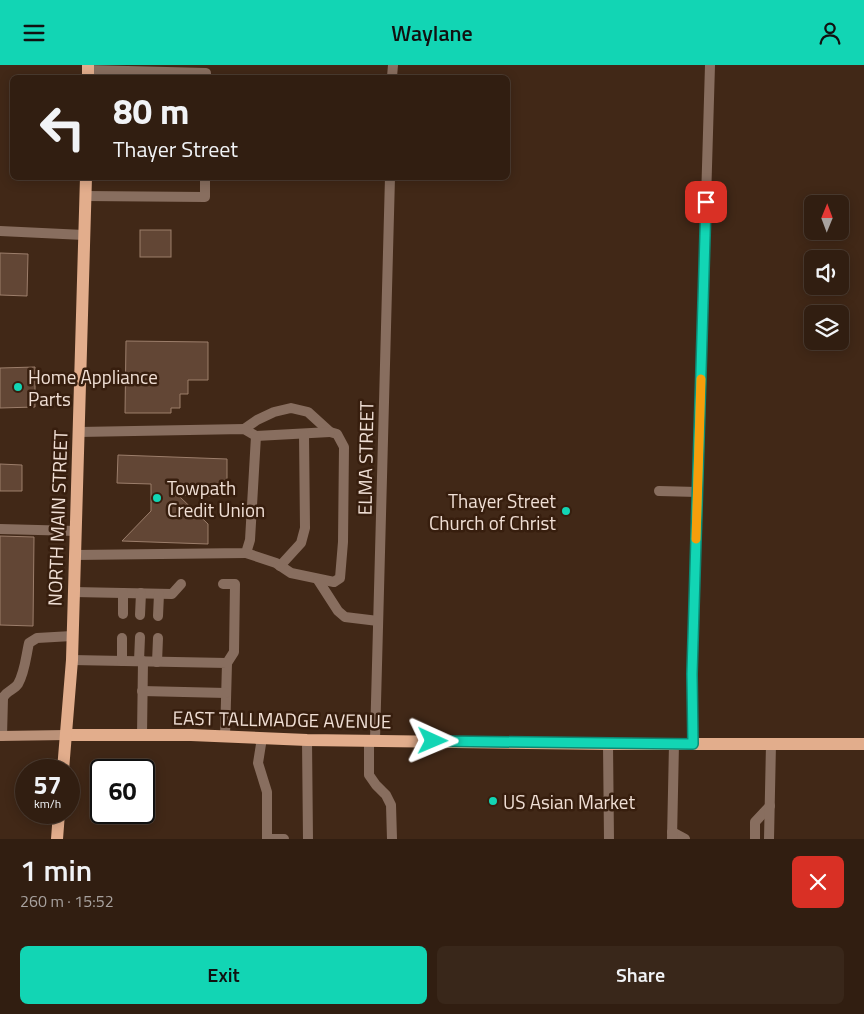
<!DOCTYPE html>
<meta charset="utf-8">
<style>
:root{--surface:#311e11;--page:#39271a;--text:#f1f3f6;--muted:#a8a29f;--line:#4c3c31;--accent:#12d5b4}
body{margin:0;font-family:"Titillium Web",sans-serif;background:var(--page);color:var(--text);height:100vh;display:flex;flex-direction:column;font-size:19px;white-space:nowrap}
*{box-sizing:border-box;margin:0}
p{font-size:16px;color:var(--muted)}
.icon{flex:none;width:28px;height:28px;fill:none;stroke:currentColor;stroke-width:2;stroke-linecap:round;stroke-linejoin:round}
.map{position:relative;height:774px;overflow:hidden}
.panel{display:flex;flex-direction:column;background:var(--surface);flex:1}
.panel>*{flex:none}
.guide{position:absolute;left:10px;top:10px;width:500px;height:105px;border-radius:8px;box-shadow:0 2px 12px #0003,0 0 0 1px var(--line);background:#311e11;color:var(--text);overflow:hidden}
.needle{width:32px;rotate:1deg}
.tools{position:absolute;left:804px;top:130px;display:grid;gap:10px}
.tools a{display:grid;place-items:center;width:45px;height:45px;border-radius:8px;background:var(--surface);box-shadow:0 2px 12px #0003,0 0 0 1px var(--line);font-size:25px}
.speed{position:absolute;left:15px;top:694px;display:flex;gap:10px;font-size:25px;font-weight:700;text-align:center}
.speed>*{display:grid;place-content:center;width:65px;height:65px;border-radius:50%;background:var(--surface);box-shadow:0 2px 12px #0003,0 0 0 1px var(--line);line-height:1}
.speed small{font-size:12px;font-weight:400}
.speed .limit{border:2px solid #111;border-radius:8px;background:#fff;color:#111}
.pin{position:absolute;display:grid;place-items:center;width:42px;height:42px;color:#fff;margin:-21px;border-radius:10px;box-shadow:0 2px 8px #0006}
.me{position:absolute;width:55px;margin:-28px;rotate:91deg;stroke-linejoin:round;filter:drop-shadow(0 0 4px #0008)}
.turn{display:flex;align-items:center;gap:18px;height:105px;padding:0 20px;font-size:22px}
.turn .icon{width:65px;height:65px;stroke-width:2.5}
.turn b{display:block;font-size:35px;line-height:42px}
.round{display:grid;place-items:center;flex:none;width:52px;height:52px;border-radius:8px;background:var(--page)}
.summary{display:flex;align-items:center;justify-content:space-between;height:85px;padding:0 20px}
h1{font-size:30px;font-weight:600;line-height:38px}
.primary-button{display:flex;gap:10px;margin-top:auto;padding:10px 20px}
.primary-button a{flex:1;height:58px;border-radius:8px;background:var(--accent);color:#111;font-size:20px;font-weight:600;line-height:58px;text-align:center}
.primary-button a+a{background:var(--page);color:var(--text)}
header{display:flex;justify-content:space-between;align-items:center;height:65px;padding:0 20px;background:var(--accent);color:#111;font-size:22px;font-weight:600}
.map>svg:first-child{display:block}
.building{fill:#624635;stroke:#9c7e6b}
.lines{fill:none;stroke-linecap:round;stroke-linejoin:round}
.lane{stroke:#886e5f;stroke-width:10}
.street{stroke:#886e5f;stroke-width:10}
.secondary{stroke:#bb9279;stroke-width:10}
.primary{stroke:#e2ad8c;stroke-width:12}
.route-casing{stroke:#0c8a75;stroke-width:12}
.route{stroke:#12d5b4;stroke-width:9}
.slow{stroke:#f59e0b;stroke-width:9}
.poi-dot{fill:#12d5b4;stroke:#371e0e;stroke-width:2}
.labels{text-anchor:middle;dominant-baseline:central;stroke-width:5;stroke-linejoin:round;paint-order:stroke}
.poi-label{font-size:19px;fill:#f0dfd5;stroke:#371e0e;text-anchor:start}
.street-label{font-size:19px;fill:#f0dfd5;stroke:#371e0e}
</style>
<header><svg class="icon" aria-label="menu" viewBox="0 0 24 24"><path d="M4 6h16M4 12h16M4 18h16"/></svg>Waylane<svg class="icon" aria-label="person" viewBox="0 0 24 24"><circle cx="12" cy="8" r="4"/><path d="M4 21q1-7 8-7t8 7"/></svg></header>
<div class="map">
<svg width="864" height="774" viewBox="0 0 864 774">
<rect width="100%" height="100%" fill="#412817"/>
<!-- building -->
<g class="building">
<rect x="140" y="165" width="31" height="27"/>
<polygon points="0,188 28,189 27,231 0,230"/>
<polygon points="126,276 208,277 208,315 188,315 188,329 180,329 180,343 171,343 171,348 125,348"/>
<polygon points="35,302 35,342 0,343 0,303"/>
<polygon points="118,390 227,394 227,423 218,422 217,431 178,430 208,459 208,479 122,476 151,446 151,419 117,418"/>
<polygon points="0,399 22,400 22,426 0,426"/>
<polygon points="0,471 34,472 33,561 0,560"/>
</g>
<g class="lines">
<!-- lane -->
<g class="lane">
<polyline points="88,5 206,8 206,12"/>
<polyline points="85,131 205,132 205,112"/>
<polyline points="0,166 84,170"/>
<polyline points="244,364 257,355 274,347 291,343 308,347 330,367 337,369 344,382 343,477 340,513 334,517 291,508 276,498 246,488"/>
<polyline points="256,371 330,367"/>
<polyline points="659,426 697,427"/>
<polyline points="0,464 76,466"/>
<polyline points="75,490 246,488 250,475 256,371 244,364 79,367"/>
<polyline points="280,501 301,478 305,463 304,369"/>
<polyline points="318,515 338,546 345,552 378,556"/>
<polyline points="223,519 235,519 234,587 227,598"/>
<polyline points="74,527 172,529 181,519"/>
<polyline points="123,549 123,528"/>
<polyline points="140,550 141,528"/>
<polyline points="158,551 159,529"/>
<polyline points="72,595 227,598 225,672"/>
<polyline points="122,596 122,573"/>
<polyline points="139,596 140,572"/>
<polyline points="157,597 158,573"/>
<polyline points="142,626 226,628"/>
<polyline points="142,670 143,596"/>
<path d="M2,671L3,633C6,626 14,625 18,619C25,607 26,591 29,578L37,573L72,571"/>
<polyline points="262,673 258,698 267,727 267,774 284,774"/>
<polyline points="369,675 369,710 376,720 386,730 391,740 392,774"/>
<polyline points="672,767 685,774"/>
<polyline points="672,774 674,679"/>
<polyline points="755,774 755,757 770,741"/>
<polyline points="769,774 771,679"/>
</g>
<!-- street -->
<g class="street">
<polyline points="392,12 393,0"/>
<polyline points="307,675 308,774"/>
<polyline points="375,675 390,112"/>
<polyline points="608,679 609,774"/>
<polyline points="693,679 692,609 710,0"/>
</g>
<!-- secondary -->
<polyline class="secondary" points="0,671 67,670"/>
<!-- primary -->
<g class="primary">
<polyline points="88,12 88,0"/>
<polyline points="67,670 191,670 307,675 608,679 864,679"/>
<polyline points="63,705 72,595 86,112"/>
<polyline points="57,774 59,748"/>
</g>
</g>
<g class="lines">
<!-- route casing -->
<g class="route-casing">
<polyline id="route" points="433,676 693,679 692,609 706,137"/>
</g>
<!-- route -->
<use href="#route" class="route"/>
<!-- slow -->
<polyline class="slow" points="696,474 701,314"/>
</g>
<!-- markers -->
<g class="poi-dot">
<circle cx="18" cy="322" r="5"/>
<circle cx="157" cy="433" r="5"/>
<circle cx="566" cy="446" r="5"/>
<circle cx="493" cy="736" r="5"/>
</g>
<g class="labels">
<!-- poi labels -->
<g class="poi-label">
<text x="28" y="311">Home Appliance<tspan x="28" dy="22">Parts</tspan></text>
<text x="167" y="422">Towpath<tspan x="167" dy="22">Credit Union</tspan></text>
<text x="556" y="435" text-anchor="end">Thayer Street<tspan x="556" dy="22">Church of Christ</tspan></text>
<text x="503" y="736">US Asian Market</text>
</g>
<!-- street labels -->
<g class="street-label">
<text transform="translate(365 393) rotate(-89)">ELMA STREET</text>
<text transform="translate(57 453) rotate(-88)">NORTH MAIN STREET</text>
<text transform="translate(282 654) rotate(1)">EAST TALLMADGE AVENUE</text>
</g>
</g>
</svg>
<div class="tools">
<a><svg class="needle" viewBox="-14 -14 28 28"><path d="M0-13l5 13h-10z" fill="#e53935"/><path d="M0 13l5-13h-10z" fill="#a8a29f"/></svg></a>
<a><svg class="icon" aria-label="sound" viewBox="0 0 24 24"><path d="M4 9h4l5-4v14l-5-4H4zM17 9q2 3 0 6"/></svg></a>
<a><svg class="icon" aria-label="layers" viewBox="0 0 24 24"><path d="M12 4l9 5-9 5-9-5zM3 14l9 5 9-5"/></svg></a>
</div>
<div class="speed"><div>57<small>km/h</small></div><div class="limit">60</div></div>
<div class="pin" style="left:706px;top:137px;background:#d93025"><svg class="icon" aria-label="arrive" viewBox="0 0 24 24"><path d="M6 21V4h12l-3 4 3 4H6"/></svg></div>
<svg class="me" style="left:433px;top:676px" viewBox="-20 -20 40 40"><path d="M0-17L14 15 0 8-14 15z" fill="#12d5b4" stroke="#fff" stroke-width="4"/></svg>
<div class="guide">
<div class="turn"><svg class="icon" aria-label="left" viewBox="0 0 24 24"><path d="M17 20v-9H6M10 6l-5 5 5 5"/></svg><div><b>80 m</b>Thayer Street</div></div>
</div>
</div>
<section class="panel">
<div class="summary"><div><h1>1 min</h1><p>260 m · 15:52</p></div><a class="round" style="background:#d93025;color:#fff"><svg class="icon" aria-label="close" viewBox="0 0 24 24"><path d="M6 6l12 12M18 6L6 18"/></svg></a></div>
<div class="primary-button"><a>Exit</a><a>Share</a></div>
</section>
